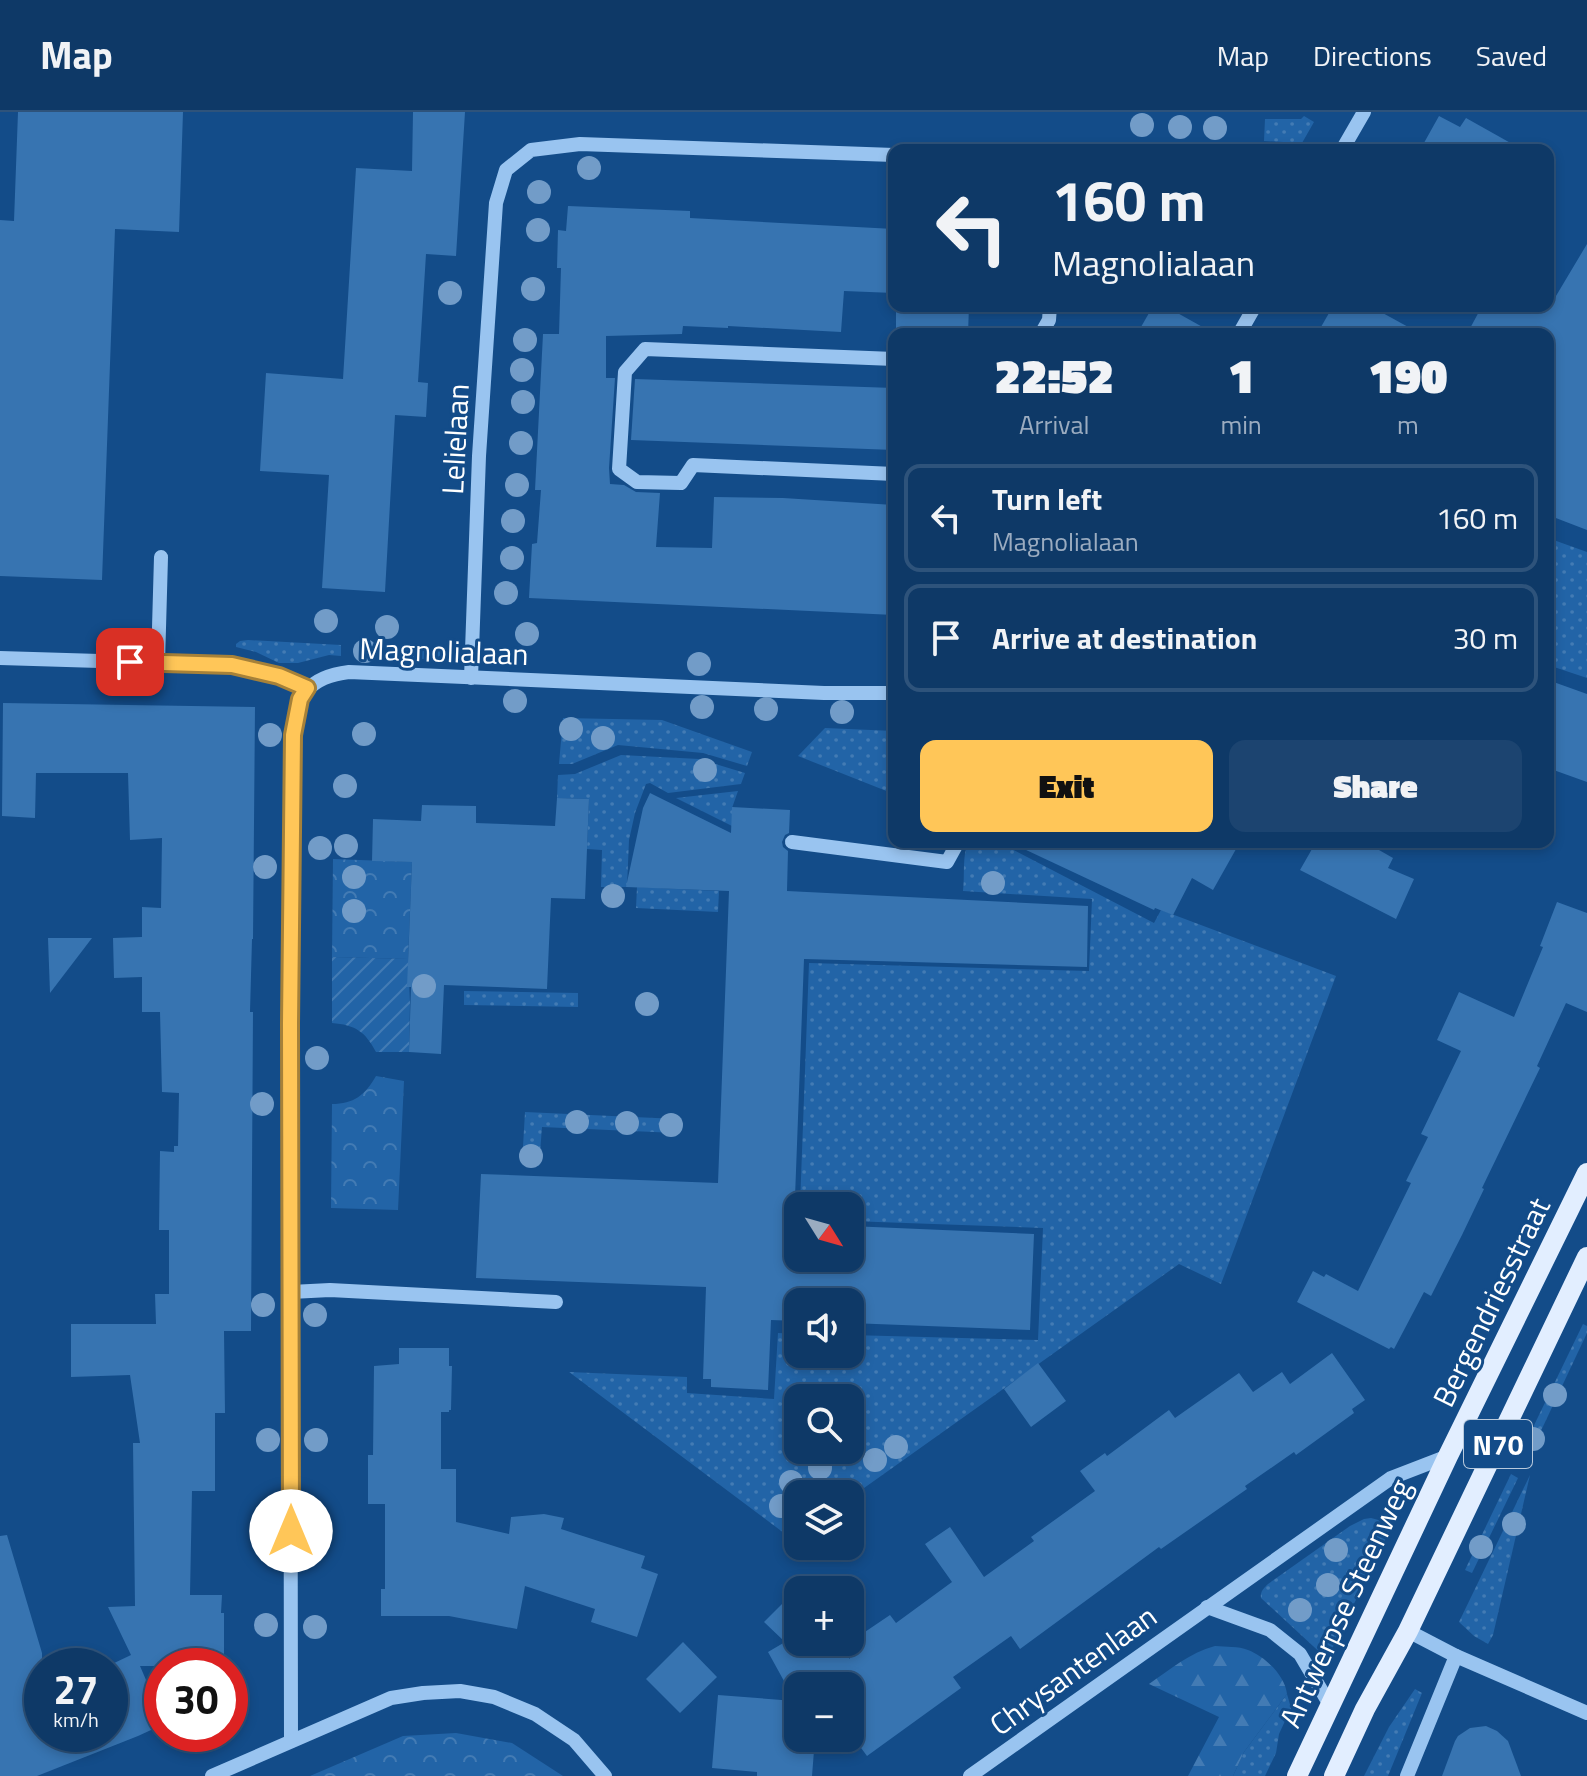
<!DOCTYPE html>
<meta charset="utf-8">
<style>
:root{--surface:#0e3967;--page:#1c4470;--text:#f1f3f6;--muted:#9bacc0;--line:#2e537b;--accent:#ffc658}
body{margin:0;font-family:"Titillium Web",sans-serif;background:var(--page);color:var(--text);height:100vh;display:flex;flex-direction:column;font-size:30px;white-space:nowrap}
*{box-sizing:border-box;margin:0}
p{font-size:26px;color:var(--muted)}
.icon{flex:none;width:44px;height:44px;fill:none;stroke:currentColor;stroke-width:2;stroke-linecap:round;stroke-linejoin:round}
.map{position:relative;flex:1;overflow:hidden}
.panel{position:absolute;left:888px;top:216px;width:666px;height:520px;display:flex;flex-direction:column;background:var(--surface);border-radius:16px;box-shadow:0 4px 12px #0003,0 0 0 2px var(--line)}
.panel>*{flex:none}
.top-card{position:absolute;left:888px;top:32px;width:666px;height:168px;border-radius:16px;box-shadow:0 4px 12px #0003,0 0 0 2px var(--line);background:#0e3967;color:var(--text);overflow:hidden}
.needle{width:52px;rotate:127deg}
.controls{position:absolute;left:784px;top:1080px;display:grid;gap:16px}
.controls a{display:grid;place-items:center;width:80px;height:80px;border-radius:16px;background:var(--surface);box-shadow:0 4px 12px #0003,0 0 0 2px var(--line);font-size:40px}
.speed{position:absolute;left:24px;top:1536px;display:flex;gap:16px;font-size:40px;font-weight:700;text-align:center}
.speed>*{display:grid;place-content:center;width:104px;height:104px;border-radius:50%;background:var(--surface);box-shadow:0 4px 12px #0003,0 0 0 2px var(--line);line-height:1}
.speed small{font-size:20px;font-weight:400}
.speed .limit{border:12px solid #d22;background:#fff;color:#111}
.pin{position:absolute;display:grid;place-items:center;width:68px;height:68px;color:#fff;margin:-34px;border-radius:16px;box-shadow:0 4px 12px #0006}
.me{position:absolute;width:88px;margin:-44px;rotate:0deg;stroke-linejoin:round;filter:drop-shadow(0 0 6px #0008)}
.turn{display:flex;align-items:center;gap:28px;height:168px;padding:0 32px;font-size:36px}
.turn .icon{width:104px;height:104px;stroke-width:2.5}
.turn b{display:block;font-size:56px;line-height:68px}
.eta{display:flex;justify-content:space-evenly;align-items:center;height:136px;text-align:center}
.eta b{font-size:48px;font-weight:800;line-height:56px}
.cta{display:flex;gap:16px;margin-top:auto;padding:16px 32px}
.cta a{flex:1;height:92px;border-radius:16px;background:var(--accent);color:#111;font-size:32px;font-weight:800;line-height:92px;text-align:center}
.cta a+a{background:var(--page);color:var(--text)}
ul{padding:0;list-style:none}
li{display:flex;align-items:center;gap:24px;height:108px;margin:0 16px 12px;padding:0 16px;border:4px solid var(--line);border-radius:16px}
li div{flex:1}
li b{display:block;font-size:30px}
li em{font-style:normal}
header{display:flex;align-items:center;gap:48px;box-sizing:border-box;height:112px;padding:0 40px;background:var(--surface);border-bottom:2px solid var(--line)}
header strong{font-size:38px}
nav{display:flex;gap:44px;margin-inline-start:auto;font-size:28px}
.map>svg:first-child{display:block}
.grass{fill:url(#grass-dots);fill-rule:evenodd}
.forest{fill:url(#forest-firs)}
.park{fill:url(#park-crowns)}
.garden{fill:url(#garden-furrows)}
.building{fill:#3774b1}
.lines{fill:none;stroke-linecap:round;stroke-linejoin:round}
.minor{stroke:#99c4f0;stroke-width:14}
.major{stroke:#e2eeff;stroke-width:20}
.tree{fill:#729cc8}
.route-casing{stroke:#a68139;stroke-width:20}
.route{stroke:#ffc658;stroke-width:14}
.labels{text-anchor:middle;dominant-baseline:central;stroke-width:6;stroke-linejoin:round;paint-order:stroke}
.shield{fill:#134c89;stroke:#b8c9dc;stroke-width:2}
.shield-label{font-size:28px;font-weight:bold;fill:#fff}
.street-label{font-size:30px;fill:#fff;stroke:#134c89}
</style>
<header>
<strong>Map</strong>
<nav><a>Map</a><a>Directions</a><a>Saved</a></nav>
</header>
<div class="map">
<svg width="1587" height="1664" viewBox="0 0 1587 1664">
<defs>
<pattern id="grass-dots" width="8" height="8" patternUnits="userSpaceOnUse" patternTransform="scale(2)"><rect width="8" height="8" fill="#2264a7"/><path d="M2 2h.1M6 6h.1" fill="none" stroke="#437bb4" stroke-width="1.8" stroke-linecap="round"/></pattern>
<pattern id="forest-firs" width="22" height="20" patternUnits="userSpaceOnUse" patternTransform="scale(2)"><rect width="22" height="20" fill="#2264a7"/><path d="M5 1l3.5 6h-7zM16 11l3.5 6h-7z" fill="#437bb4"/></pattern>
<pattern id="park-crowns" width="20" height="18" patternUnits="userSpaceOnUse" patternTransform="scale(2)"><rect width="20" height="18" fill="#2264a7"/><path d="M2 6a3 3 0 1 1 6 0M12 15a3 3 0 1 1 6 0" fill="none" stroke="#437bb4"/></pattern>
<pattern id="garden-furrows" width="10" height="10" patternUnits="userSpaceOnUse" patternTransform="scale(2)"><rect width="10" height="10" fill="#2264a7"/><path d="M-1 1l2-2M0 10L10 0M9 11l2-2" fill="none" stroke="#437bb4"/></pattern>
</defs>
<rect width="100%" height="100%" fill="#134c89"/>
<!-- grass -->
<g class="grass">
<polygon points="1304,4 1314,10 1302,31 1264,29 1265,7 1301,7"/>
<polygon points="1548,426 1587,440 1587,566 1548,553"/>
<polygon points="248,528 341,533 341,544 329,543 298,551 279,551 256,540 236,535 236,532 240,529"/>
<path d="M360,534L446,537C442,542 443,543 437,545C424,550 376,544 359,543Z"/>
<polygon points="563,606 662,608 752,640 747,654 703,641 618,633 572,652 559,652"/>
<polygon points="825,616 894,619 894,682 798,644"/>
<polygon points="621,643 699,647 745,661 741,672 668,681 650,671 646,672 635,701 629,728 627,775 601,775 602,738 587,737 589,687 557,686 558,663 575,662"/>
<polygon points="738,679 732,696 732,714 676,686"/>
<path d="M968,730L1000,731L1154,811L1161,798L1336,864L1221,1172L1179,1152L850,1386V1382H798V1423L792,1427L569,1260L687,1265V1281L774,1287L778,1221L798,1222V1242H850V1223L1038,1228L1043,1116L850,1109V1094H800L809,851L1089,859L1092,787L963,779C965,763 962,745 968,730ZM798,1286H850V1338H798Z"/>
<polygon points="637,775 719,779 718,800 636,796"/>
<polygon points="464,879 578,881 578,895 464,893"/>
<polygon points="525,1000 677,1007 676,1021 542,1015 539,1054 522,1052"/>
<polygon points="1583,1212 1587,1214 1587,1221 1531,1340 1523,1336"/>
<polygon points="1511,1362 1518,1366 1472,1461 1465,1458"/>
<polygon points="1530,1363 1493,1523 1488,1532 1474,1524 1459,1510"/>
<path d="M1371,1406L1382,1409L1390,1418L1327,1547L1261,1486C1260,1480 1263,1477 1268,1472L1350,1414L1364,1407Z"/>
<polygon points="1415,1577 1422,1581 1388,1664 1364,1664 1389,1615"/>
<polygon points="1287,1582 1291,1596 1279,1622 1276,1641 1265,1664 1233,1664 1244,1640"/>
</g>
<!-- forest -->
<path class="forest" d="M1215,1534C1226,1535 1238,1534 1248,1538C1266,1545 1285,1564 1287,1582L1244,1640L1233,1664H1188L1219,1605L1149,1572C1171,1557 1189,1541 1215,1534Z"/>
<!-- park -->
<g class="park">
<polygon points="333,747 412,750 408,847 332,845"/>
<path d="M376,964L404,969L398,1098L331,1096L332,992C354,992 365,983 376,964Z"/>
<polygon points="456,1621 512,1631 563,1664 310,1664 403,1624"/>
</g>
<!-- garden -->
<path class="garden" d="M332,845L408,847L410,891L409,940H376C365,919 355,913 332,911Z"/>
<!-- building -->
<g class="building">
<polygon points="18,0 183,0 179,120 115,117 102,468 0,464 0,108 14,109"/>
<polygon points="413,0 465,0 456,144 426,142 418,270 428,271 426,305 395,303 385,480 322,476 329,363 260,359 266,261 343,267 356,56 412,59"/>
<polygon points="1439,4 1460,15 1466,6 1523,38 1420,38"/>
<polygon points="568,94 690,99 690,106 894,117 894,181 844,179 841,220 728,214 728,216 683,214 682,222 606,224 606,266 615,266 609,356 610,372 624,373 636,380 660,381 656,435 712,436 714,385 783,386 894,393 894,503 529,486 532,432 537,431 541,378 535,378 543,222 559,222 561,156 557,156 558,118 566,119"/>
<polygon points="1587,132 1587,418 1548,403 1548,222 1467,222 1482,194 1550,194"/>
<polygon points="896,194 969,194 968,222 896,222"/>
<polygon points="1153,194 1165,194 1215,222 1137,222"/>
<polygon points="1333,194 1370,194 1421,222 1317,222"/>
<polygon points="635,267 894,276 894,338 631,328"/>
<polygon points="1548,568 1587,582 1587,670 1548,656"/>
<polygon points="3,591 255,595 253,827 252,827 250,900 253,900 251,1219 224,1219 225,1301 215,1301 215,1379 192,1379 190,1483 222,1483 221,1501 224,1501 224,1547 221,1547 221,1554 140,1554 162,1605 162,1613 138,1624 37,1664 0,1664 0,1424 7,1423 42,1541 42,1622 67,1622 67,1623 110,1622 110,1553 131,1543 108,1495 135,1494 133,1331 140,1331 130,1263 71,1265 71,1212 156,1212 155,1182 169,1182 169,1118 159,1118 160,1039 174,1040 174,1034 178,1034 179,981 162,980 160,900 142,900 142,865 114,866 113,826 142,825 142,795 161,796 162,726 130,728 128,661 36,661 35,706 2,704"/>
<polygon points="650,681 731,721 732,695 790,698 789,721 785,723 782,730 783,735 788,739 787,779 1088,794 1087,855 804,847 794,1112 798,1112 798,1146 850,1146 850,1114 1034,1122 1030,1218 850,1211 850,1190 798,1190 798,1209 771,1208 768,1278 711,1275 711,1267 703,1267 706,1175 476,1166 481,1062 718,1071 729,779 626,775 643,696"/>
<polygon points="557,686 589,687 585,787 551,786 547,877 444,873 441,942 409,940 411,875 407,875 412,750 372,749 373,707 421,709 422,693 476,694 476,711 555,714"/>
<polygon points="1009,730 1240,730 1213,778 1192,766 1173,803 1155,796 1154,798"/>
<polygon points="1316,730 1365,730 1393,746 1388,756 1414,767 1396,807 1300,758"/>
<polygon points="1557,790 1587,801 1587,900 1566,891 1537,954 1540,956 1482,1076 1484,1077 1462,1123 1431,1184 1424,1180 1394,1237 1391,1235 1389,1237 1297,1190 1313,1159 1324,1165 1326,1162 1358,1179 1411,1071 1406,1069 1428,1025 1421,1022 1461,939 1437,928 1459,880 1514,905 1543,835 1540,834"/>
<polygon points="48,826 92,826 50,881"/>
<polygon points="399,1236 449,1236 449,1254 452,1254 451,1298 449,1298 449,1300 441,1300 441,1357 456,1357 456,1410 509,1422 511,1405 544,1402 564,1406 561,1417 645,1444 641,1456 658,1462 637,1525 591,1510 595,1497 525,1474 517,1517 449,1504 381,1504 381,1477 385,1477 385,1392 368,1392 368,1343 373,1343 374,1254 399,1252"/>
<polygon points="1332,1241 1365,1288 1352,1297 1354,1301 1296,1343 1294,1340 1245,1374 1247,1377 1161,1437 1159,1435 1020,1537 1011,1524 953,1565 961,1576 867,1644 850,1621 850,1574 798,1574 798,1626 815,1626 812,1664 757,1664 757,1660 712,1656 718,1583 795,1589 768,1540 785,1530 764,1510 788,1486 798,1496 798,1530 833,1530 850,1547 850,1530 890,1503 896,1511 952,1470 925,1432 950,1415 984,1465 1034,1429 1031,1425 1095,1379 1080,1359 1105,1341 1107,1344 1169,1298 1175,1306 1239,1261 1253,1280 1282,1260 1290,1272"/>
<polygon points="1038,1251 1066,1289 1031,1315 1004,1277"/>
<polygon points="683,1530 717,1565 680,1601 646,1567"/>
<polygon points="1486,1614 1497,1619 1508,1629 1521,1664 1442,1664 1455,1629 1458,1624 1470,1616"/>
</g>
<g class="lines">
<!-- minor -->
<g class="minor">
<polyline points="1342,38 1364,0"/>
<polyline points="1041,222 1049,208 1050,194"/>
<polyline points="1239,222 1255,194"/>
<polyline points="894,247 645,237 625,260 619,357 637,370 681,371 693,353 894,362"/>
<polyline points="0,546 232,553 279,564 307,576"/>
<polyline points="158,551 161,445"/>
<polyline points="471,566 479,344 496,91 506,58 531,38 580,32 894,43"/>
<polyline points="792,730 947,750 958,730"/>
<polyline points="291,1180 330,1178 556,1190"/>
<polyline points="1207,1495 1270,1518 1300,1542 1330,1593"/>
<polyline points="1408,1519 1456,1544 1587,1601"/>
<path d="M291,1629L290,980L293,623C297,583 308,565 349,560L824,581H894"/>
<polyline points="212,1664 391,1586 423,1581 460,1579 494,1585 535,1602 574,1628 605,1664"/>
<polyline points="970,1664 1391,1366 1448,1344"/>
<polyline points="1407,1664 1456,1544"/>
</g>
<!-- major -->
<g class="major">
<polyline points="1297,1664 1448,1344 1587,1061"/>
<polyline points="1334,1664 1365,1597 1408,1519 1587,1145"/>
</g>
</g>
<!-- trees -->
<g class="tree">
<circle cx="1142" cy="13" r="12"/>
<circle cx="1180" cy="15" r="12"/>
<circle cx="1215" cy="16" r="12"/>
<circle cx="589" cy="56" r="12"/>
<circle cx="539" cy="80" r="12"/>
<circle cx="538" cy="118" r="12"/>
<circle cx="533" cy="177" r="12"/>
<circle cx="450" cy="181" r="12"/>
<circle cx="525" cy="228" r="12"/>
<circle cx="522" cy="258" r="12"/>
<circle cx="523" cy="290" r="12"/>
<circle cx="521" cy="331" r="12"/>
<circle cx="517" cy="373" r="12"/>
<circle cx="513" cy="409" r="12"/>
<circle cx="512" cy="446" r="12"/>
<circle cx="506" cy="481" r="12"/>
<circle cx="326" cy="509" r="12"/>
<circle cx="387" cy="515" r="12"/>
<circle cx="527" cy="522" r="12"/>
<circle cx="365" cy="539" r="12"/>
<circle cx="699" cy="552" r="12"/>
<circle cx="515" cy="589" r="12"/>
<circle cx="702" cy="595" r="12"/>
<circle cx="766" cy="597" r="12"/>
<circle cx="842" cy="600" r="12"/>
<circle cx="571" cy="617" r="12"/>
<circle cx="364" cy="622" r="12"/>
<circle cx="270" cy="623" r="12"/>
<circle cx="603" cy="626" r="12"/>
<circle cx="705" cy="658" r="12"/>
<circle cx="345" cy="674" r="12"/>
<circle cx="346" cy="734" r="12"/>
<circle cx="320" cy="736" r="12"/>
<circle cx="265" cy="755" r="12"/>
<circle cx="354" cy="765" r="12"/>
<circle cx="993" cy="771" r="12"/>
<circle cx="613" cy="784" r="12"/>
<circle cx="354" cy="799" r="12"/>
<circle cx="424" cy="874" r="12"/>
<circle cx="647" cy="892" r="12"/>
<circle cx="317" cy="946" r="12"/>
<circle cx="262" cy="992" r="12"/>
<circle cx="577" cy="1010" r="12"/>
<circle cx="627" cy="1011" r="12"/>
<circle cx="671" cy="1013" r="12"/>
<circle cx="531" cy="1044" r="12"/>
<circle cx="263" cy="1193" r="12"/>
<circle cx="315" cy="1203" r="12"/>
<circle cx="1555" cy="1283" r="12"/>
<circle cx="1533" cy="1327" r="12"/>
<circle cx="268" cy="1328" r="12"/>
<circle cx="316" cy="1328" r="12"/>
<circle cx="896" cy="1335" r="12"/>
<circle cx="875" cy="1348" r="12"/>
<circle cx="820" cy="1356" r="12"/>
<circle cx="791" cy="1370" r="12"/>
<circle cx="781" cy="1394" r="12"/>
<circle cx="1514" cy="1412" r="12"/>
<circle cx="1481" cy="1435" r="12"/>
<circle cx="1336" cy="1438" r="12"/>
<circle cx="1328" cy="1473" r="12"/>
<circle cx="1300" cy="1498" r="12"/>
<circle cx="266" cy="1513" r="12"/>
<circle cx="315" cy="1515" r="12"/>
</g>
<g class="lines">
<!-- route casing -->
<g class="route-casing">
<polyline id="route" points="130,550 232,553 279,564 307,576 300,587 293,623 290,912 291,1419"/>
</g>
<!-- route -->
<use href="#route" class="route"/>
</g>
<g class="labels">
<!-- shield labels -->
<rect class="shield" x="1464" y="1308" width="68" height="48" rx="6"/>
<g class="shield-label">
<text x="1498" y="1332">N70</text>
</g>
<!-- street labels -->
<g class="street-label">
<text transform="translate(455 327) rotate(-87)">Lelielaan</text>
<text transform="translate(444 539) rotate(2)">Magnolialaan</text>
<text transform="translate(1491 1190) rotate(-64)">Bergendriesstraat</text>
<text transform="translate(1345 1491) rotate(-65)">Antwerpse Steenweg</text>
<text transform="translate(1073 1558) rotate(-36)">Chrysantenlaan</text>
</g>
</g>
</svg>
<div class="controls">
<a><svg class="needle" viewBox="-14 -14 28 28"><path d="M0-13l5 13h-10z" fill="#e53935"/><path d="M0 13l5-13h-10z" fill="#9bacc0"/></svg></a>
<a><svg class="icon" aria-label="sound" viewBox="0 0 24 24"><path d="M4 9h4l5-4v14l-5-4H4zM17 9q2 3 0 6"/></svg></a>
<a><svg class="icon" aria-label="search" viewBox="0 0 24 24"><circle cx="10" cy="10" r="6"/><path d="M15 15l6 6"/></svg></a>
<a><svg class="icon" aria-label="layers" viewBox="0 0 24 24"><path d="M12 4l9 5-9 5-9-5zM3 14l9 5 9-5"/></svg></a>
<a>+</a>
<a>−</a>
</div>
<div class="speed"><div>27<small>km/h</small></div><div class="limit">30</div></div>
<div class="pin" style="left:130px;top:550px;background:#d93025"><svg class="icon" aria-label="arrive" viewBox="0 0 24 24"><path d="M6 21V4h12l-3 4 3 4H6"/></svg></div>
<svg class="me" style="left:291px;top:1419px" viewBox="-20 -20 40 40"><circle r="19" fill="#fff"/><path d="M0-13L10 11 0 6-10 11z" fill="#ffc658"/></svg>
<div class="top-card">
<div class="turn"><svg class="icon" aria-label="left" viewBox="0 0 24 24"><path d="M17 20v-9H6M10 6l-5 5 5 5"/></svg><div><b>160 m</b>Magnolialaan</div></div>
</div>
<section class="panel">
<div class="eta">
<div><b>22:52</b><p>Arrival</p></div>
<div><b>1</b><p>min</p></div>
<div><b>190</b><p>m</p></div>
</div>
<ul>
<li><svg class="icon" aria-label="left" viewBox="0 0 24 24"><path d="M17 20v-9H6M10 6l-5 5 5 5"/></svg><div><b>Turn left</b><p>Magnolialaan</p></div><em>160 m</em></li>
<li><svg class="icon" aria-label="arrive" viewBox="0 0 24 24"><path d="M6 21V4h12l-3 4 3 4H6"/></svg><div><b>Arrive at destination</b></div><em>30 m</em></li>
</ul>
<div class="cta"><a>Exit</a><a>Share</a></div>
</section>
</div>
